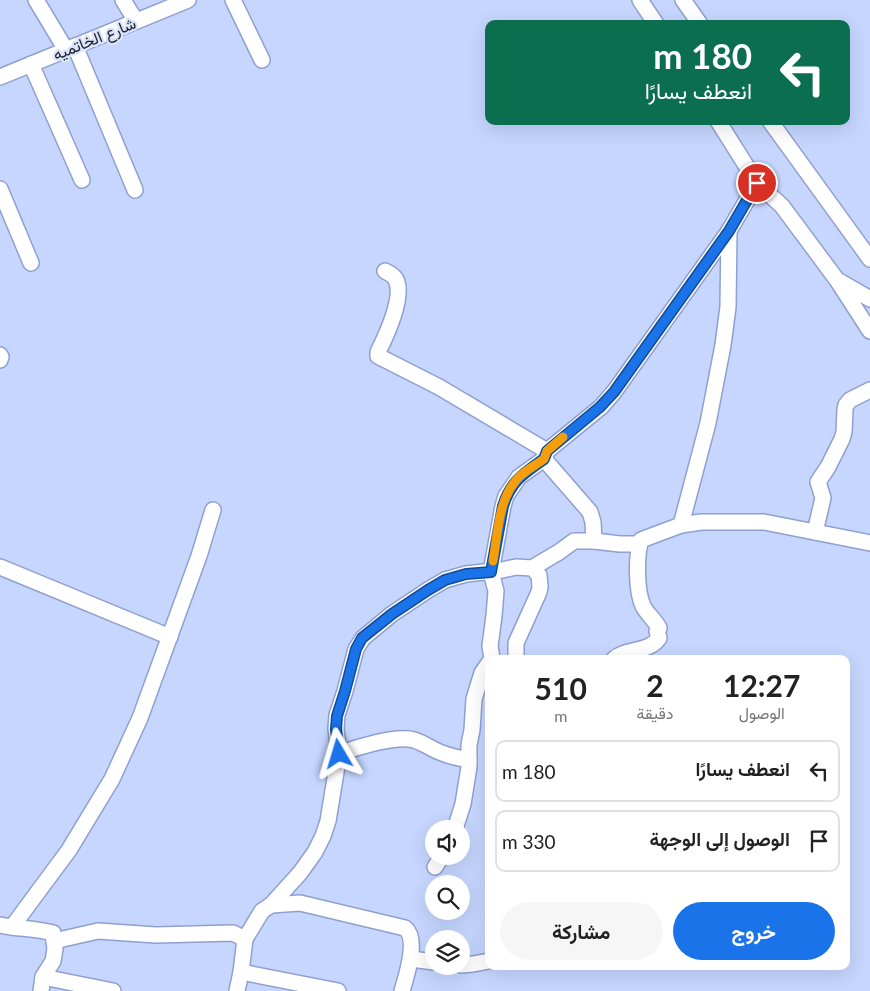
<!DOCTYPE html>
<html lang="ar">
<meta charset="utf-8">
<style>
:root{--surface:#fff;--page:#f6f6f6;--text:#222;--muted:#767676;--line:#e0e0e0;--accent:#1a73e8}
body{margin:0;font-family:Lato,Vazirmatn,sans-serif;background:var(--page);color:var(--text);direction:rtl;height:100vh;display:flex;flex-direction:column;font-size:19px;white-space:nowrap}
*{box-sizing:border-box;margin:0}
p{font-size:16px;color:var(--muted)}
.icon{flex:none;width:28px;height:28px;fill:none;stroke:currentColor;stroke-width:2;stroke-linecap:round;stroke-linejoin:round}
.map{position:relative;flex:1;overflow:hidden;direction:ltr}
.panel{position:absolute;left:485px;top:655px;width:365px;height:315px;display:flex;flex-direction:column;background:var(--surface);border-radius:10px;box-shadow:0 5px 20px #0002;direction:rtl}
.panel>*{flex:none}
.top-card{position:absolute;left:485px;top:20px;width:365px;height:105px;border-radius:10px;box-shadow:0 5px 20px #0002;direction:rtl;background:#0b6e4f;color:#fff;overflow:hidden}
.fabs{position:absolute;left:425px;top:820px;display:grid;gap:10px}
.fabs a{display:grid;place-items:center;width:45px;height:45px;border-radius:50%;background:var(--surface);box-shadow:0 5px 20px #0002;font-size:25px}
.pin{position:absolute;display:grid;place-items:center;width:42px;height:42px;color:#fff;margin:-21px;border:2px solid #fff;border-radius:50%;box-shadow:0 1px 5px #0007}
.me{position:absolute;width:55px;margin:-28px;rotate:353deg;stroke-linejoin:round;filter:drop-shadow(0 0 4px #0008)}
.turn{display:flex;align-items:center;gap:18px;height:105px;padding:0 15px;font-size:22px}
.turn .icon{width:65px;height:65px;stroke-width:2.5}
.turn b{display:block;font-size:35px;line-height:42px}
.eta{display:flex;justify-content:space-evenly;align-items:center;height:85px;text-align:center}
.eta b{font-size:30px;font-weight:700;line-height:35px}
.primary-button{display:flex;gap:10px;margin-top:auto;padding:10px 15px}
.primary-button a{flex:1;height:58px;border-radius:30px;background:var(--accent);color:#fff;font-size:20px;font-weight:700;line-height:58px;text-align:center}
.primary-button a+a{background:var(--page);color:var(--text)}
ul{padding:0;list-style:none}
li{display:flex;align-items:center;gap:15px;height:62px;margin:0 10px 8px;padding:0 5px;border:2px solid var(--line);border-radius:10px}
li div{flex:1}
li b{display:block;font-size:19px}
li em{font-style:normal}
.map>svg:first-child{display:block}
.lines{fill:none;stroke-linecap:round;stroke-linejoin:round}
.minor-casing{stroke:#8fa0d0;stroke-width:18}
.minor{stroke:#fff;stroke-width:15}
.route-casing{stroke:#114b97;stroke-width:12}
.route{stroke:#1a73e8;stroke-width:9}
.slow{stroke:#f59e0b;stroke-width:9}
.labels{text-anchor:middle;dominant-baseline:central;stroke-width:4.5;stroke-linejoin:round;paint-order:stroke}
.street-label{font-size:16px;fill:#1b2234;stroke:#dbe3f8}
</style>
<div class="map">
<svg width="870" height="991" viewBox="0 0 870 991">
<rect width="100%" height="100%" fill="#c6d6fe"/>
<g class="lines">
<!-- minor casing -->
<g class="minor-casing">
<g id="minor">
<polyline points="36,0 66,50"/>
<polyline points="123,0 136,21"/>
<polyline points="233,0 262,60"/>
<polyline points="640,0 656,24"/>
<polyline points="683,0 700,24"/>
<polyline points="75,46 135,190"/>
<polyline points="31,64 82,180"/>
<polyline points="0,77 188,0"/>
<polyline points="718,121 757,183 782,206 837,280 870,331"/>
<polyline points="770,121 870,259"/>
<polyline points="0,189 31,263"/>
<path d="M385,271C389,273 393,275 395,278C406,294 386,336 378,352V356L439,387L547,451"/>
<polyline points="839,281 870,299"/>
<polyline points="0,355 1,357 0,360"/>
<polyline points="544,459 590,512 593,522 594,541"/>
<polyline points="681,525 708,423 723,345 728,307 729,231"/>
<polyline points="815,532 823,498 818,482 828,467 842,439 844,432 845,409 846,405 850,400 870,390"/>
<polyline points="0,567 170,637"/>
<polyline points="532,568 559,552 574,541 594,541 620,544 640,544"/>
<polyline points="492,659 490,646 494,616 496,591 491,572 503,506 506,496 519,477 544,459 547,451 601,407 614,392 729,231 757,183"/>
<path d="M614,659C626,648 649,653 659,638L657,631L659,628C655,620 647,614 643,606C636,591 636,555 641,540L681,525L701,522H764L870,543"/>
<path d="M339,754C357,747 396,735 414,740C424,743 433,750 442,753C451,757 460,758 469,760"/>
<polyline points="455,829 463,804 469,767 469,745 472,730 474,699 482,673 489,663"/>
<polyline points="435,867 442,856"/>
<path d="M271,905L300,903L405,928C419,939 406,977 402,991"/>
<path d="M0,925C18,929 35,928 53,933L55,949L53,961L43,977L41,991"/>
<polyline points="12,927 69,850 112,779 140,718 199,556 213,510"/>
<polyline points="54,941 98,931 156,935 233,933 245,939 262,911 271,905 300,873 315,852 323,836 328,821 339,754 336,729 337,715 345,691 356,649 363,638 392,614 428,590 445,580 466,574 502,570 516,567 532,568 539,575 540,587 539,592 516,643 516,658"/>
<polyline points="411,959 434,962"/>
<polyline points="461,965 473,964 489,961"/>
<polyline points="241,972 338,991"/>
<polyline points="43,977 113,991"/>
<polyline points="237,991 241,972 245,939"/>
</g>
</g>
<!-- minor -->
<use href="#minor" class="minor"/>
</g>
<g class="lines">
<!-- route casing -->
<g class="route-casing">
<path id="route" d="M339,754L336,729L337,716L345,691L356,649L362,638L392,614L428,590L445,580L466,574L491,572L503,506C511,481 523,474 544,459L547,451L600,407L614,392L729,231L757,183"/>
</g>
<!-- route -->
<use href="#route" class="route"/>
<!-- slow -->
<path class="slow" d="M493,561C498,533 498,498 519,477C526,470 536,465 544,459L547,451L563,437"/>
</g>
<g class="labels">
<!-- street labels -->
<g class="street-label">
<text transform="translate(94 38) rotate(-22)">شارع الخاتميه</text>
</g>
</g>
</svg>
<div class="fabs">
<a><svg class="icon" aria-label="sound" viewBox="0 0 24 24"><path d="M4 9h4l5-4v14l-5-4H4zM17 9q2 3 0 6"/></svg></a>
<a><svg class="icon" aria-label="search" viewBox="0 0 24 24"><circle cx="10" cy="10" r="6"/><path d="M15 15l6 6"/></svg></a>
<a><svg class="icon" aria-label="layers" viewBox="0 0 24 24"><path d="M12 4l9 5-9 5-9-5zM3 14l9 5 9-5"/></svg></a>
</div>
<div class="pin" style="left:757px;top:183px;background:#d93025"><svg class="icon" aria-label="arrive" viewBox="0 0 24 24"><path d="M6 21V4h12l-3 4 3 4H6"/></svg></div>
<svg class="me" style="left:339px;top:754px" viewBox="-20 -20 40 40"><path d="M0-17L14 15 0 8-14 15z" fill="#1a73e8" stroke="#fff" stroke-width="4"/></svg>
<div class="top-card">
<div class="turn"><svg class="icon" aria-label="left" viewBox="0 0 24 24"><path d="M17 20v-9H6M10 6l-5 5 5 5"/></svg><div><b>180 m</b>انعطف يسارًا</div></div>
</div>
<section class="panel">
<div class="eta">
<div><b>12:27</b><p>الوصول</p></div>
<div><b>2</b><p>دقيقة</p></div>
<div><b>510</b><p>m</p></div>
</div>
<ul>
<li><svg class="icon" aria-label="left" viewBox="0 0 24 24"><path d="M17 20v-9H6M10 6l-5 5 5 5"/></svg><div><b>انعطف يسارًا</b></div><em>180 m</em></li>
<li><svg class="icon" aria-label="arrive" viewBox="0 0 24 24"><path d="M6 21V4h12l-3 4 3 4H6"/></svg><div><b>الوصول إلى الوجهة</b></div><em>330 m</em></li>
</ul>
<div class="primary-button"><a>خروج</a><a>مشاركة</a></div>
</section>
</div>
